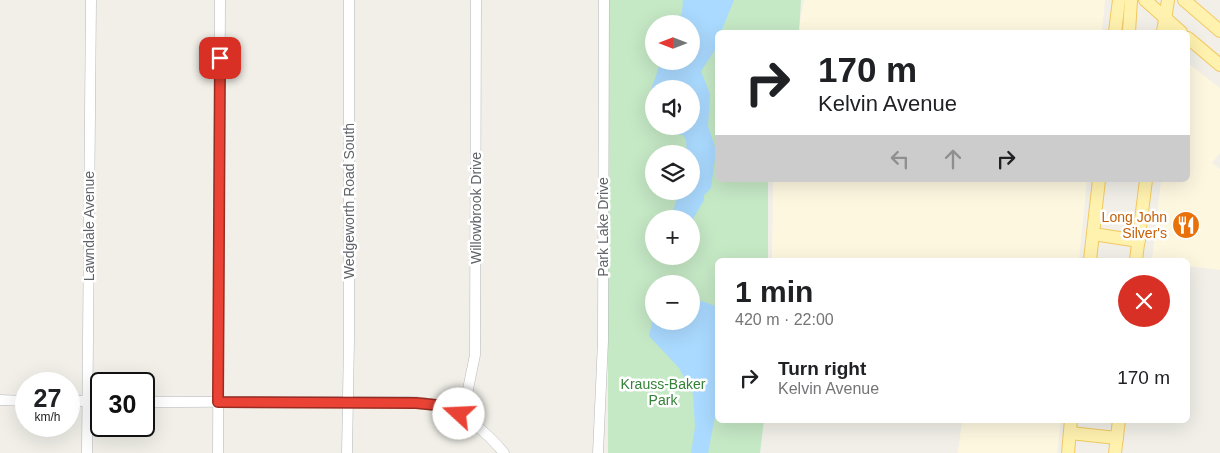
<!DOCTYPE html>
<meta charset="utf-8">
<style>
:root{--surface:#fff;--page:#f6f6f6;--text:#202124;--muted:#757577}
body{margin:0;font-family:Arial,sans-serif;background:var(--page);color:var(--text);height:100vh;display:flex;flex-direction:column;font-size:19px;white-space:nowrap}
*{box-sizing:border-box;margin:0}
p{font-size:16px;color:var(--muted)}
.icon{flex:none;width:28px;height:28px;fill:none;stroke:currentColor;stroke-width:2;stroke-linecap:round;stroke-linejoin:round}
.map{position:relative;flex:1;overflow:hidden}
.details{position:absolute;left:715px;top:258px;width:475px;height:165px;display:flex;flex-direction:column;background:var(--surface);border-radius:8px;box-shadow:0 5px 20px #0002}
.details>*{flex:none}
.top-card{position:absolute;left:715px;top:30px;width:475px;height:152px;border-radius:8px;box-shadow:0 5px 20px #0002;background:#fff;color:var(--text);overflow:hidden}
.needle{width:32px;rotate:270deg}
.buttons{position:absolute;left:645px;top:15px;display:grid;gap:10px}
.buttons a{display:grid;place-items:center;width:55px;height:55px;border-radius:50%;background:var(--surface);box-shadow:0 5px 20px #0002;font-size:25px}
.speed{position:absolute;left:15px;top:372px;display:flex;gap:10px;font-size:25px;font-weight:700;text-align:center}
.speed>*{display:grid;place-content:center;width:65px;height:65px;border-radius:50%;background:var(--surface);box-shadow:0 5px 20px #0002;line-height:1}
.speed small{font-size:12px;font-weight:400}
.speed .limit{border:2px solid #111;border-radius:8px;background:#fff;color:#111}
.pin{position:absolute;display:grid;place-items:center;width:42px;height:42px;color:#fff;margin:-21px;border-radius:10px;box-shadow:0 2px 8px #0006}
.me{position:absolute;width:55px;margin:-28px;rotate:290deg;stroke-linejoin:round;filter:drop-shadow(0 0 4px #0008)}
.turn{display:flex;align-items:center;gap:18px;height:105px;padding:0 20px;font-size:22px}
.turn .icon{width:65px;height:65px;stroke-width:2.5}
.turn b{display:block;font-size:35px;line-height:42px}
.lanes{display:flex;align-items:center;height:48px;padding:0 20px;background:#0003;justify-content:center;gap:25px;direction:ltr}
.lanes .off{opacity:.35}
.round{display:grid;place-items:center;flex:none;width:52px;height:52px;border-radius:26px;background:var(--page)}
.head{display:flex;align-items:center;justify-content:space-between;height:85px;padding:0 20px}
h1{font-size:30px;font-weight:700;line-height:38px}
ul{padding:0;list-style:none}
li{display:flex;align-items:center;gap:15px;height:70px;padding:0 20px}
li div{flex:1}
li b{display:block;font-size:19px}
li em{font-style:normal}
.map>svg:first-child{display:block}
.commercial{fill:#fef7e0}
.green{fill:#c5e8c5;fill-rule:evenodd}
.water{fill:#aadaff}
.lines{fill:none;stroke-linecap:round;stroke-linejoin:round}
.minor-casing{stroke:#b5b8bc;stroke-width:11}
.major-casing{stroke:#f2c960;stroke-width:14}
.minor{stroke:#fff;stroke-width:10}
.major{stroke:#fff2af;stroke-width:12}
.route-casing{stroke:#982c22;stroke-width:12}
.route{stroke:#ea4335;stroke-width:9}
.labels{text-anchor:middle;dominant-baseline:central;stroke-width:5;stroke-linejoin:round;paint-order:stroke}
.street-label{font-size:14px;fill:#5f6368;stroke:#fff}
.food-label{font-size:14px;fill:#c56008;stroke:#fff;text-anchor:end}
.park-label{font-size:14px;fill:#348238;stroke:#fff}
</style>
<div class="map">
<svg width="1220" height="453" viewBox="0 0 1220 453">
<rect width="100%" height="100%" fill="#f1efe8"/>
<!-- commercial -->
<g class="commercial">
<polygon points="804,0 1105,0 1102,32 798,32"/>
<polygon points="1188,63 1220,88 1220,153 1212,163 1220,169 1220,270 1188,266 1188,260 1152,260 1161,180 1188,180"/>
<polygon points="773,180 1087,180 1079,260 772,260"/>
<polygon points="962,420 1061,420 1057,453 958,453"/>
</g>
<!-- green -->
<path class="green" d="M608,0H801L799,32H718V180H768V260H718V420H764L760,453H608ZM654,24H691V61H654ZM654,89H691V126H654ZM654,154H691V191H654ZM654,219H691V256H654ZM654,284H691V321H654Z"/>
<!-- water -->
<g class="water">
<polygon points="683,0 734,0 721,32 718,32 717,47 701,71 710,94 708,126 716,150 711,188 704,195 704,200 691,222 691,219 673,219 672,213 680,191 691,191 691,154 687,154 686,140 683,135 666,134 659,126 691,126 691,89 654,89 654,109 651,90 661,61 691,61 691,24 677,24 682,12"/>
<polygon points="702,301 715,306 717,310 717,406 708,453 691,453 695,427 693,394 679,368 649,336 654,314 654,321 691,321 691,302"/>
</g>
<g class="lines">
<!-- minor casing -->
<g class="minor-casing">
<g id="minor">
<polyline points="0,400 26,401"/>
<polyline points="69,401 101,401"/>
<path d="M144,402C216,402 289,401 361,402C389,403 422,398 448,409C471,418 488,434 504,453"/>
<polyline points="459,413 468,389 475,355 476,0"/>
<polyline points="87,453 91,0"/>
<polyline points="218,453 220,0"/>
<polyline points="347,453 349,340 349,0"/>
<polyline points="598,453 603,341 604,0"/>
</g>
</g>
<!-- major casing -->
<g class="major-casing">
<g id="major">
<polyline points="1145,0 1181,32"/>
<polyline points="1184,0 1220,31"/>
<polyline points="1115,32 1119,0"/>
<polyline points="1129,32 1131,0"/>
<polyline points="1163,32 1168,0"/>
<polyline points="1188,38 1220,65"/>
<polyline points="1093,234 1139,241"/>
<polyline points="1090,260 1099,180"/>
<polyline points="1136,260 1146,180"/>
<polyline points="1070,433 1117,438"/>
<polyline points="1068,453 1071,420"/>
<polyline points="1115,453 1119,420"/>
</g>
</g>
<!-- minor -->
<use href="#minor" class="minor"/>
<!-- major -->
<use href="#major" class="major"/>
</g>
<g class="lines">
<!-- route casing -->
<g class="route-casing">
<polyline id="route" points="220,58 218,402 416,403 436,405 459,414"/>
</g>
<!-- route -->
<use href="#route" class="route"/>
</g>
<!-- icons -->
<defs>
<g id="restaurant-disc" transform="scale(1.4375)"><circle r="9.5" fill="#e8710a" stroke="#fff"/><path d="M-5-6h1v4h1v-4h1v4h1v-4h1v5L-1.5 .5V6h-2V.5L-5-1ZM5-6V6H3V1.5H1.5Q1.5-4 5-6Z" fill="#fff"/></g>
</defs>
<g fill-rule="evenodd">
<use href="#restaurant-disc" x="1186" y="225"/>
</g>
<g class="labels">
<!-- street labels -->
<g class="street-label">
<text transform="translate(349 201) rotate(-90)">Wedgeworth Road South</text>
<text transform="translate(476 208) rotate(-90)">Willowbrook Drive</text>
<text transform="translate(89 226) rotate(-90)">Lawndale Avenue</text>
<text transform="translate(603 227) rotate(-90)">Park Lake Drive</text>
</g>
<!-- food labels -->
<g class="food-label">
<text x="1167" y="217">Long John<tspan x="1167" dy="16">Silver's</tspan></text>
</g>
<!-- park labels -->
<g class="park-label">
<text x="663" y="384">Krauss-Baker<tspan x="663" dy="16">Park</tspan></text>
</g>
</g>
</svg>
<div class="buttons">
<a><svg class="needle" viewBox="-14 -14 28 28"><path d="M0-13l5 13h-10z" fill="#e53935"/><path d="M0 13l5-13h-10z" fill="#757577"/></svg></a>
<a><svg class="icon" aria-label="sound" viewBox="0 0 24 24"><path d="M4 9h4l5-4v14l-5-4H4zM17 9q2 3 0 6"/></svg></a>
<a><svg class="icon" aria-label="layers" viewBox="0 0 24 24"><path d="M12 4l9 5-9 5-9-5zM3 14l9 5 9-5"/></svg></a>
<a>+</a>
<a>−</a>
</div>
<div class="speed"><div>27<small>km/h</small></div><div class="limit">30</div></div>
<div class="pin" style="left:220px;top:58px;background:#d93025"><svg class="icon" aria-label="arrive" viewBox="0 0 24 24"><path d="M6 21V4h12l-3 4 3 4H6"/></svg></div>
<svg class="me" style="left:459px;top:414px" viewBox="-20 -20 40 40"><circle r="19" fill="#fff"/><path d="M0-13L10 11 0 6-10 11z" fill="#ea4335"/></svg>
<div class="top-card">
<div class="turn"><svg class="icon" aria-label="right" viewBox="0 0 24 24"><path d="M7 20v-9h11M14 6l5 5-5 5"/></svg><div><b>170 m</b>Kelvin Avenue</div></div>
<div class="lanes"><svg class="icon off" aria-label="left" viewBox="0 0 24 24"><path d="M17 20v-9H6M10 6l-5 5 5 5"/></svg><svg class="icon off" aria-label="ahead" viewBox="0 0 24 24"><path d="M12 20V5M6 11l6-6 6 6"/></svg><svg class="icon" aria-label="right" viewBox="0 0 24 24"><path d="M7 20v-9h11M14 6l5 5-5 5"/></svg></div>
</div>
<section class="details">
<div class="head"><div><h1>1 min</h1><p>420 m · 22:00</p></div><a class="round" style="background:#d93025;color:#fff"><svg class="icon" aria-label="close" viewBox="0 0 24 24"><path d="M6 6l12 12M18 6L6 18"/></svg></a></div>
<ul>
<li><svg class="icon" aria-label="right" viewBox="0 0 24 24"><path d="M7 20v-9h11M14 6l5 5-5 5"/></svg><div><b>Turn right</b><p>Kelvin Avenue</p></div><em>170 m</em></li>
</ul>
</section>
</div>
